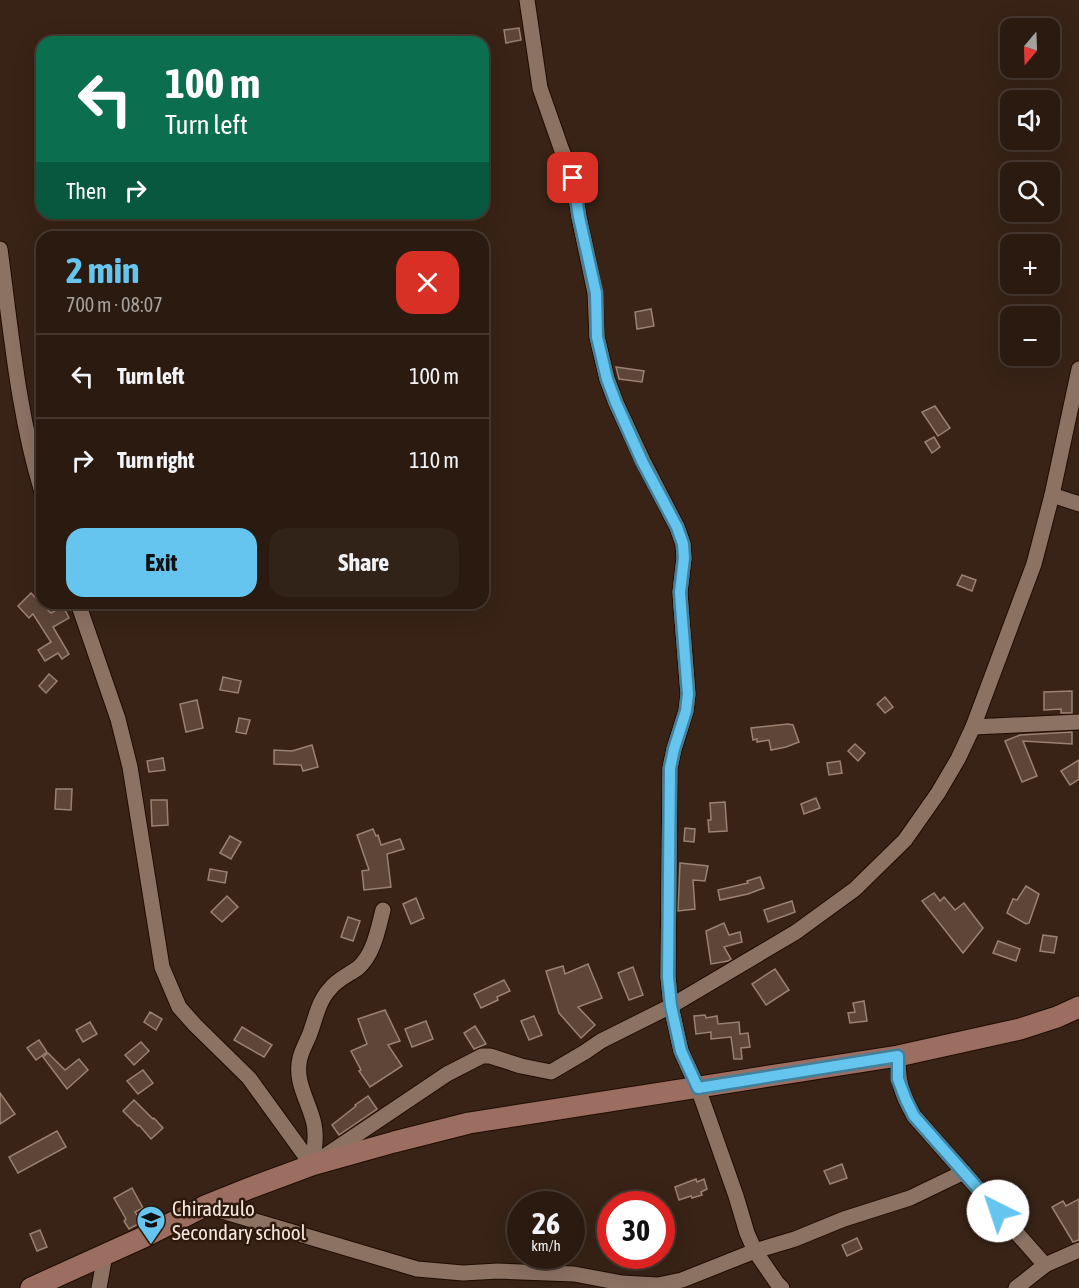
<!DOCTYPE html>
<meta charset="utf-8">
<style>
:root{--surface:#2a1a10;--page:#322319;--text:#f1f3f6;--muted:#a5a19f;--line:#463830;--accent:#65c5ee}
body{margin:0;font-family:"Asap Condensed",sans-serif;background:var(--page);color:var(--text);height:100vh;display:flex;flex-direction:column;font-size:22px;white-space:nowrap}
*{box-sizing:border-box;margin:0}
p{font-size:20px;color:var(--muted)}
.icon{flex:none;width:33px;height:33px;fill:none;stroke:currentColor;stroke-width:2;stroke-linecap:round;stroke-linejoin:round}
.map{position:relative;flex:1;overflow:hidden}
.sheet{position:absolute;left:36px;top:231px;width:453px;height:378px;display:flex;flex-direction:column;background:var(--surface);border-radius:18px;box-shadow:0 6px 24px #0002,0 0 0 2px var(--line)}
.sheet>*{flex:none}
.banner{position:absolute;left:36px;top:36px;width:453px;height:183px;border-radius:18px;box-shadow:0 6px 24px #0002,0 0 0 2px var(--line);background:#0b6e4f;color:#fff;overflow:hidden}
.needle{width:39px;rotate:199deg}
.fabs{position:absolute;left:1000px;top:18px;display:grid;gap:12px}
.fabs a{display:grid;place-items:center;width:60px;height:60px;border-radius:12px;background:var(--surface);box-shadow:0 6px 24px #0002,0 0 0 2px var(--line);font-size:30px}
.speed{position:absolute;left:507px;top:1191px;display:flex;gap:12px;font-size:30px;font-weight:700;text-align:center}
.speed>*{display:grid;place-content:center;width:78px;height:78px;border-radius:50%;background:var(--surface);box-shadow:0 6px 24px #0002,0 0 0 2px var(--line);line-height:1}
.speed small{font-size:15px;font-weight:400}
.speed .limit{border:9px solid #d22;background:#fff;color:#111}
.pin{position:absolute;display:grid;place-items:center;width:51px;height:51px;color:#fff;margin:-26px;border-radius:12px;box-shadow:0 3px 9px #0006}
.me{position:absolute;width:66px;margin:-33px;rotate:319deg;stroke-linejoin:round;filter:drop-shadow(0 0 4px #0008)}
.turn{display:flex;align-items:center;gap:21px;height:126px;padding:0 30px;font-size:27px}
.turn .icon{width:78px;height:78px;stroke-width:2.5}
.turn b{display:block;font-size:42px;line-height:51px}
.then{display:flex;align-items:center;height:57px;padding:0 30px;background:#0003;gap:12px;font-size:22px}
.round{display:grid;place-items:center;flex:none;width:63px;height:63px;border-radius:18px;background:var(--page)}
.summary{display:flex;align-items:center;justify-content:space-between;height:102px;padding:0 30px}
h1{font-size:36px;font-weight:700;line-height:45px;color:var(--accent)}
.button{display:flex;gap:12px;margin-top:auto;padding:12px 30px}
.button a{flex:1;height:69px;border-radius:18px;background:var(--accent);color:#111;font-size:24px;font-weight:700;line-height:69px;text-align:center}
.button a+a{background:var(--page);color:var(--text)}
ul{padding:0;list-style:none}
li{display:flex;align-items:center;gap:18px;height:84px;padding:0 30px;border-top:2px solid var(--line)}
li div{flex:1}
li b{display:block;font-size:22px}
li em{font-style:normal}
.map>svg:first-child{display:block}
.building{fill:#5d4638;stroke:#9b8172;stroke-width:1.5}
.lines{fill:none;stroke-linecap:round;stroke-linejoin:round}
.minor-casing{stroke:#1f0c02;stroke-width:17}
.secondary-casing{stroke:#1f0c02;stroke-width:23}
.minor{stroke:#8c7263;stroke-width:15}
.secondary{stroke:#9c6e61;stroke-width:21}
.route-casing{stroke:#42809b;stroke-width:15}
.route{stroke:#65c5ee;stroke-width:10}
.labels{text-anchor:middle;dominant-baseline:central;stroke-width:5;stroke-linejoin:round;paint-order:stroke}
.poi-label{font-size:21px;fill:#f5e6de;stroke:#2e190d;text-anchor:start}
</style>
<div class="map">
<svg width="1079" height="1288" viewBox="0 0 1079 1288">
<rect width="100%" height="100%" fill="#382316"/>
<!-- building -->
<g class="building">
<polygon points="519,28 521,40 506,43 504,30"/>
<polygon points="651,309 654,326 637,329 635,312"/>
<polygon points="616,367 644,371 642,382 619,379"/>
<polygon points="935,406 950,428 938,436 922,412"/>
<polygon points="934,437 940,447 932,453 925,442"/>
<polygon points="962,575 976,580 972,591 957,585"/>
<polygon points="31,593 51,613 63,606 69,618 53,627 69,654 62,659 58,653 45,661 38,650 51,642 33,614 29,618 18,606"/>
<polygon points="49,674 57,681 46,693 39,686"/>
<polygon points="223,677 241,681 238,693 220,690"/>
<polygon points="1072,691 1072,713 1061,713 1061,709 1044,710 1044,692"/>
<polygon points="885,697 893,707 885,713 877,704"/>
<polygon points="197,700 203,728 186,732 180,704"/>
<polygon points="239,718 250,720 246,734 236,732"/>
<polygon points="788,724 793,725 799,742 786,747 771,750 769,740 757,742 757,739 753,740 751,728"/>
<polygon points="1072,732 1072,744 1023,741 1037,776 1022,782 1005,741 1020,735"/>
<polygon points="855,744 865,753 858,761 848,751"/>
<polygon points="312,745 318,767 303,771 301,765 274,764 274,750 292,751"/>
<polygon points="163,758 165,770 149,772 147,761"/>
<polygon points="1079,760 1079,779 1070,785 1061,771"/>
<polygon points="840,761 842,773 829,775 827,763"/>
<polygon points="56,789 72,789 71,810 55,809"/>
<polygon points="816,798 820,808 804,814 801,804"/>
<polygon points="151,800 167,800 168,825 152,826"/>
<polygon points="725,802 727,831 709,832 708,820 711,820 710,803"/>
<polygon points="685,828 695,829 694,842 684,841"/>
<polygon points="373,829 376,836 378,835 381,845 400,839 404,849 387,854 391,887 364,890 362,871 369,870 357,835"/>
<polygon points="230,836 241,842 231,859 220,853"/>
<polygon points="680,863 708,866 705,881 693,880 695,909 678,911"/>
<polygon points="210,869 227,872 225,883 208,880"/>
<polygon points="760,877 764,888 748,894 720,900 718,890 748,883 747,881"/>
<polygon points="1026,886 1039,894 1029,923 1026,924 1007,913 1013,899 1017,900"/>
<polygon points="934,893 940,901 944,897 955,910 964,903 983,928 963,953 922,901"/>
<polygon points="227,896 238,907 222,922 211,912"/>
<polygon points="416,898 424,918 411,924 403,904"/>
<polygon points="792,901 795,912 768,922 764,910"/>
<polygon points="348,917 360,921 353,941 341,937"/>
<polygon points="724,923 729,935 740,932 742,942 724,947 731,959 728,961 711,964 706,931"/>
<polygon points="1043,935 1057,937 1054,953 1040,951"/>
<polygon points="998,941 1020,949 1016,961 993,953"/>
<polygon points="588,964 602,998 578,1007 595,1025 581,1038 559,1013 546,971 563,966 565,974"/>
<polygon points="633,967 643,995 629,1000 618,973"/>
<polygon points="775,969 789,990 766,1005 752,984"/>
<polygon points="504,980 510,991 497,997 498,1000 481,1008 474,994"/>
<polygon points="864,1001 867,1021 850,1023 848,1013 855,1012 853,1003"/>
<polygon points="385,1010 400,1041 388,1045 402,1066 370,1087 359,1071 361,1070 351,1051 367,1044 358,1019"/>
<polygon points="150,1012 162,1019 156,1030 144,1022"/>
<polygon points="705,1015 706,1018 717,1016 718,1024 739,1022 740,1034 748,1033 750,1047 741,1048 742,1059 734,1059 731,1037 711,1039 711,1032 696,1034 694,1016"/>
<polygon points="534,1016 542,1035 529,1040 521,1021"/>
<polygon points="426,1021 433,1039 412,1047 405,1029"/>
<polygon points="90,1022 97,1034 83,1042 76,1030"/>
<polygon points="475,1026 486,1044 474,1049 464,1033"/>
<polygon points="242,1027 272,1045 264,1057 234,1040"/>
<polygon points="39,1040 47,1052 36,1060 27,1048"/>
<polygon points="141,1042 149,1051 134,1065 125,1055"/>
<polygon points="48,1053 65,1070 79,1059 88,1070 67,1089 43,1057"/>
<polygon points="143,1070 153,1083 138,1094 127,1081"/>
<polygon points="0,1093 15,1114 0,1124"/>
<polygon points="368,1096 377,1109 339,1135 332,1125 356,1106 355,1105"/>
<polygon points="134,1100 153,1119 154,1118 163,1128 151,1139 139,1125 138,1126 123,1111"/>
<polygon points="57,1131 66,1147 18,1173 9,1157"/>
<polygon points="842,1164 847,1178 830,1184 824,1171"/>
<polygon points="696,1179 697,1182 704,1179 707,1189 701,1192 702,1195 692,1198 691,1196 679,1200 675,1187"/>
<polygon points="132,1188 143,1208 135,1212 142,1222 129,1229 124,1221 126,1219 114,1198"/>
<polygon points="1079,1199 1079,1240 1073,1242 1052,1207 1063,1201 1066,1206"/>
<polygon points="40,1230 47,1247 37,1251 30,1234"/>
<polygon points="857,1238 862,1249 847,1256 842,1245"/>
</g>
<g class="lines">
<!-- minor casing -->
<g class="minor-casing">
<g id="minor">
<path d="M0,249C11,330 18,414 42,492"/>
<polyline points="1052,495 1079,504"/>
<polyline points="78,603 118,719 130,767 162,967 179,1007 195,1025 249,1078 312,1165"/>
<polyline points="973,727 1079,722"/>
<path d="M898,1056C898,1082 901,1093 914,1116L1045,1265"/>
<polyline points="322,1158 447,1074 482,1056 490,1056 521,1066 551,1072 585,1052 601,1041 671,1006 668,977 670,768 674,749 686,711 688,694 681,607 680,592 684,558 683,544 677,527 643,461 616,403 607,379 597,337 595,293 579,217 573,178 561,148 540,88 527,0"/>
<path d="M312,1165C314,1151 317,1138 314,1124C309,1101 294,1082 300,1058C302,1050 306,1043 309,1036C315,1021 318,1002 329,990C336,980 348,975 358,968C374,954 378,929 383,910"/>
<polyline points="205,1206 417,1269 463,1273 498,1271 574,1274 622,1283 658,1285 682,1280 755,1251 747,1233 736,1196 698,1088 681,1051 671,1006 796,932 855,889 905,840 938,793 958,759 973,727 1034,564 1052,495 1079,369"/>
<polyline points="99,1288 105,1255"/>
<polyline points="782,1288 777,1283 755,1251 795,1239 844,1219 910,1198 964,1172"/>
<polyline points="1016,1288 1045,1265 1079,1250"/>
</g>
</g>
<!-- secondary casing -->
<g class="secondary-casing">
<polyline id="secondary" points="31,1288 146,1236 205,1206 250,1188 312,1165 394,1142 469,1123 898,1056 1020,1029 1057,1017 1079,1007"/>
</g>
<!-- minor -->
<use href="#minor" class="minor"/>
<!-- secondary -->
<use href="#secondary" class="secondary"/>
</g>
<g class="lines">
<!-- route casing -->
<g class="route-casing">
<polyline id="route" points="573,178 579,217 596,293 597,337 607,379 616,403 642,461 677,527 683,544 684,558 680,592 681,607 688,694 686,711 674,749 670,768 668,977 671,1006 681,1051 698,1088 898,1056 898,1079 906,1100 914,1116 998,1211"/>
</g>
<!-- route -->
<use href="#route" class="route"/>
</g>
<!-- icons -->
<defs>
<g id="school-pin" transform="scale(1.5)"><path d="M0 17L-7.5 6A9.5 9.5 0 1 1 7.5 6Z" fill="#65c5ee" stroke="#2e190d"/><path d="M0-5L7-2L0 1L-7-2ZM-4 1L0 2.5L4 1V4Q0 6-4 4Z" fill="#111"/></g>
</defs>
<g fill-rule="evenodd">
<use href="#school-pin" x="151" y="1220"/>
</g>
<g class="labels">
<!-- poi labels -->
<g class="poi-label">
<text x="172" y="1208">Chiradzulo<tspan x="172" dy="24">Secondary school</tspan></text>
</g>
</g>
</svg>
<div class="fabs">
<a><svg class="needle" viewBox="-14 -14 28 28"><path d="M0-13l5 13h-10z" fill="#e53935"/><path d="M0 13l5-13h-10z" fill="#a5a19f"/></svg></a>
<a><svg class="icon" aria-label="sound" viewBox="0 0 24 24"><path d="M4 9h4l5-4v14l-5-4H4zM17 9q2 3 0 6"/></svg></a>
<a><svg class="icon" aria-label="search" viewBox="0 0 24 24"><circle cx="10" cy="10" r="6"/><path d="M15 15l6 6"/></svg></a>
<a>+</a>
<a>−</a>
</div>
<div class="speed"><div>26<small>km/h</small></div><div class="limit">30</div></div>
<div class="pin" style="left:573px;top:178px;background:#d93025"><svg class="icon" aria-label="arrive" viewBox="0 0 24 24"><path d="M6 21V4h12l-3 4 3 4H6"/></svg></div>
<svg class="me" style="left:998px;top:1211px" viewBox="-20 -20 40 40"><circle r="19" fill="#fff"/><path d="M0-13L10 11 0 6-10 11z" fill="#65c5ee"/></svg>
<div class="banner">
<div class="turn"><svg class="icon" aria-label="left" viewBox="0 0 24 24"><path d="M17 20v-9H6M10 6l-5 5 5 5"/></svg><div><b>100 m</b>Turn left</div></div>
<div class="then">Then<svg class="icon" aria-label="right" viewBox="0 0 24 24"><path d="M7 20v-9h11M14 6l5 5-5 5"/></svg></div>
</div>
<section class="sheet">
<div class="summary"><div><h1>2 min</h1><p>700 m · 08:07</p></div><a class="round" style="background:#d93025;color:#fff"><svg class="icon" aria-label="close" viewBox="0 0 24 24"><path d="M6 6l12 12M18 6L6 18"/></svg></a></div>
<ul>
<li><svg class="icon" aria-label="left" viewBox="0 0 24 24"><path d="M17 20v-9H6M10 6l-5 5 5 5"/></svg><div><b>Turn left</b></div><em>100 m</em></li>
<li><svg class="icon" aria-label="right" viewBox="0 0 24 24"><path d="M7 20v-9h11M14 6l5 5-5 5"/></svg><div><b>Turn right</b></div><em>110 m</em></li>
</ul>
<div class="button"><a>Exit</a><a>Share</a></div>
</section>
</div>
